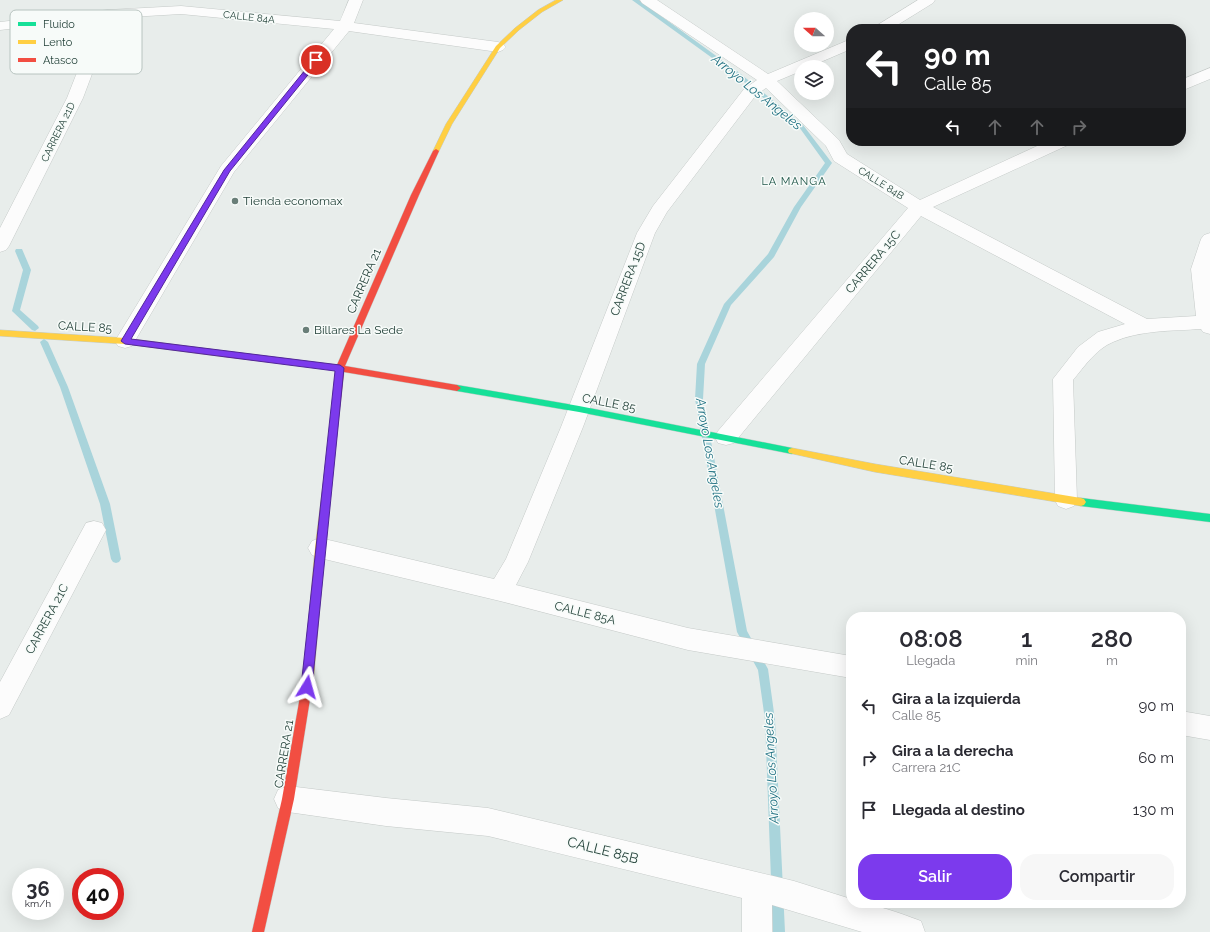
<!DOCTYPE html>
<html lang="es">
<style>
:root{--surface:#fff;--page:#f7f7f7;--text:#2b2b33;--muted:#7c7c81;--accent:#7c3aed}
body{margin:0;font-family:Raleway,sans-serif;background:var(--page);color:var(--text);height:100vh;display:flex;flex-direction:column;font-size:15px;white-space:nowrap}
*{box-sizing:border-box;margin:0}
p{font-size:13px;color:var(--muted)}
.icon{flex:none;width:22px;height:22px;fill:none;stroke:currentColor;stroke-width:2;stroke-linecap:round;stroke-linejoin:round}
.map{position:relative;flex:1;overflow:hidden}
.sheet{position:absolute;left:846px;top:612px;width:340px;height:296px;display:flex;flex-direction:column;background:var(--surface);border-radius:16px;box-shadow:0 4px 16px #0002}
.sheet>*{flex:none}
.guide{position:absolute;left:846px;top:24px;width:340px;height:122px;border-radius:16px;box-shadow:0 4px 16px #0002;background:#202124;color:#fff;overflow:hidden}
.needle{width:26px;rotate:291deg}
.controls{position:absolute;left:794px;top:12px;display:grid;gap:8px}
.controls a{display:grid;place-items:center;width:40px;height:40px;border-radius:50%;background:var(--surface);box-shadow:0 4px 16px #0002;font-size:20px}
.speed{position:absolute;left:12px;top:868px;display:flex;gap:8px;font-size:20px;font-weight:700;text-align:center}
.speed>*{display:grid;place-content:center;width:52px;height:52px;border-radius:50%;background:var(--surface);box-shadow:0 4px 16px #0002;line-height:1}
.speed small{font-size:10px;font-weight:400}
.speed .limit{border:6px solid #d22;background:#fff;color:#111}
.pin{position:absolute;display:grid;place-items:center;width:34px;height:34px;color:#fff;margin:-17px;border:2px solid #fff;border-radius:50%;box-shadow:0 1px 4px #0007}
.me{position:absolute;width:44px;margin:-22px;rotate:8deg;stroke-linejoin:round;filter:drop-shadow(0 0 3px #0008)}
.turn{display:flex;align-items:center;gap:14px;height:84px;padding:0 12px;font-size:18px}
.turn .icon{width:52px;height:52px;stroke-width:2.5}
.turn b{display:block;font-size:28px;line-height:34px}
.lanes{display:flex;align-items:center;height:38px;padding:0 12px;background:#0003;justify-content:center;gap:20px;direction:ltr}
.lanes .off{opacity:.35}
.eta{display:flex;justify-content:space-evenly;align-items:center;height:68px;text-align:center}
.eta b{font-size:24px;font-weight:600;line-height:28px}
.action{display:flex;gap:8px;margin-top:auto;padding:8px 12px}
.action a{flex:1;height:46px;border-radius:16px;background:var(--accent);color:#fff;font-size:16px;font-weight:600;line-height:46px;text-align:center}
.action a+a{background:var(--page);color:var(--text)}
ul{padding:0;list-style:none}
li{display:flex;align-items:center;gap:12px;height:52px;padding:0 12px}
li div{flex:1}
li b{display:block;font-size:15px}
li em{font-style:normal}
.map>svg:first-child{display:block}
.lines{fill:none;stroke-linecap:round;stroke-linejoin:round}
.stream{fill:#a9d4db;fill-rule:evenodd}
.street-casing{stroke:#c5cac8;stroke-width:1}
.fast-casing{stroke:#c3cbc8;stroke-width:1}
.slow-casing{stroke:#c3cbc8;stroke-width:1}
.jam-casing{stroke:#c3cbc8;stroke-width:1}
.street{fill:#fcfcfc;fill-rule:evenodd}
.fast{fill:#16e098;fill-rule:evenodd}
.slow{fill:#ffcf43;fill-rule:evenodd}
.jam{fill:#f24e42;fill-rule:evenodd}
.route{fill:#7c3aed;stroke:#51269a}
.poi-dot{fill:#697e78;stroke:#f7fbf9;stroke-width:1.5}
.labels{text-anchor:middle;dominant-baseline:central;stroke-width:3;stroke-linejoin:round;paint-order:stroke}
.far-street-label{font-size:10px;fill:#24423a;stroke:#f7fbf9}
.far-neighbourhood-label{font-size:11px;letter-spacing:1px;fill:#1f5548;stroke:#f7fbf9}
.poi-label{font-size:12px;fill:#24423a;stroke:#f7fbf9;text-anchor:start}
.street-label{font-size:12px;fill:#24423a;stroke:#f7fbf9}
.water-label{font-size:13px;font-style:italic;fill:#1c6f80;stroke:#f7fbf9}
.near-street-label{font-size:14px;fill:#24423a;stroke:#f7fbf9}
.key{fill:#f7fbf9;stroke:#b8c4c0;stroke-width:1}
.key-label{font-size:11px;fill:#24423a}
</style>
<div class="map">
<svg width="1210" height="932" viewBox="0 0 1210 932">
<rect width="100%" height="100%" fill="#e8edeb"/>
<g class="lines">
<!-- stream -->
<g class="stream">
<polygon points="632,0 639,0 737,71 803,125 832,163 801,207 774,257 731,305 705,364 703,399 747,631 768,669 775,720 785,932 773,932 765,720 758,670 737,632 695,399 697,364 724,304 768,254 794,207 825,163 799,127 733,73"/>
<polygon points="16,249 22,249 31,270 20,310 38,326 39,328 35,331 32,330 12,311 23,270 15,251"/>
<polygon points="44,339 48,342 68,387 110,504 121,559 119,562 116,563 113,562 111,559 100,504 60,387 40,342"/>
</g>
<!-- street casing -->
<g class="street-casing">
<g id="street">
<polygon points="349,0 363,0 354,23 498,42 503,44 506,47 503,50 498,52 349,31 234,172 132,346 125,348 118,346 115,341 221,166 334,29 181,14 113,18 83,98 9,246 6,250 0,252 0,228 67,98 98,19 0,30 0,22 107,10 181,6 340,21"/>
<path d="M640,0H657L768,74L851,39V49L809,67H801V71L777,81L839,140L847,154L920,200L1048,141H1070L1068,145L933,207L1147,319L1196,316L1191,269L1201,239L1204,235L1210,233V334L1203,332L1201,329C1172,331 1140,330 1113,342C1096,349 1084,367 1073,380L1077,500L1074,506L1066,509L1058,506L1055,500L1053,379L1078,347L1098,332L1125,324L921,216L734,443L726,445L718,443L715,437L718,431L908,208L834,161L826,146L766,88L756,95L667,212L655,233L583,427L528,562L516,585L688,628L851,656V678L688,650L500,601L320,558L312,555L308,548L312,541L320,538L494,579L506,559L561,427L637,233L653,206L744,89L757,80L642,3Z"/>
<polygon points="918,0 935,0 933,3 891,29 874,29 876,26"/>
<polygon points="1210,68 1210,79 1181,91 1181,80"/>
<polygon points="94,521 102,523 106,530 9,715 0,719 0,682 86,523"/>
<polygon points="1181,711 1210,716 1210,740 1181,735"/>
<path d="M288,786L386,798L488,808L794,881L851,899V903C874,903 899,913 921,921L925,932H862L772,905V932H742V898L488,836L386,826L288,812L278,808L274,799L278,790Z"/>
</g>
</g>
<!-- fast casing -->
<g class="fast-casing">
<g id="fast">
<polygon points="457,385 579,406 792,448 796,451 792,454 579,412 457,391 453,388"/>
<polygon points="1081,498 1210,514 1210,522 1081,506 1078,505 1076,502 1078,499"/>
</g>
</g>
<!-- slow casing -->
<g class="slow-casing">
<g id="slow">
<polygon points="556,0 563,0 542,12 519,30 500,48 452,124 439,151 438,152 434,152 433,151 446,124 496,46 515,28 538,10"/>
<polygon points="0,330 125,338 225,351 229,354 225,357 125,344 0,336"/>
<polygon points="792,448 875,464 1081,498 1084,499 1086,502 1084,505 1081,506 875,472 789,453 788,451 789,449"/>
<polygon points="331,449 335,452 325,548 314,674 313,677 309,679 305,677 304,674 315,548 327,452"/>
</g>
</g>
<!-- jam casing -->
<g class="jam-casing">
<g id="jam">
<polygon points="436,149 439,151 419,195 345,366 457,385 461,388 457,391 344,372 335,452 334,454 328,454 327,452 336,370 225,357 221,354 225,351 337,365 411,195 433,151"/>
<polygon points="309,669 313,671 314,674 294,799 264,932 252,932 282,799 304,674 305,671"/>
</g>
</g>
<!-- street -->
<use href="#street" class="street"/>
<!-- fast -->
<use href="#fast" class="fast"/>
<!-- slow -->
<use href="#slow" class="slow"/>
<!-- jam -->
<use href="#jam" class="jam"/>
</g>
<!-- route -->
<polygon class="route" points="314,59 320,60 230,171 131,339 340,365 344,368 312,687 311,691 307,692 303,691 301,687 335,371 125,344 121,341 224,170"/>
<!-- markers -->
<g class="poi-dot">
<circle cx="235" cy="201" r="4"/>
<circle cx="306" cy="330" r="4"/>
</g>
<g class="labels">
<!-- far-street labels -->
<g class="far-street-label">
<text transform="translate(249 17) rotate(6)">CALLE 84A</text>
<text transform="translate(58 132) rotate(-64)">CARRERA 21D</text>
<text transform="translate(881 183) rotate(32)">CALLE 84B</text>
</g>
<!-- far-neighbourhood labels -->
<g class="far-neighbourhood-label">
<text x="794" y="181">LA MANGA</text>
</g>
<!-- poi labels -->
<g class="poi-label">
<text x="243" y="201">Tienda economax</text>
<text x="314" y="330">Billares La Sede</text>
</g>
<!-- street labels -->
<g class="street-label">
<text transform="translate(873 262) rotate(-50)">CARRERA 15C</text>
<text transform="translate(628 279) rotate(-69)">CARRERA 15D</text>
<text transform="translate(364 281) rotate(-67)">CARRERA 21</text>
<text transform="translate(85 327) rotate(3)">CALLE 85</text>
<text transform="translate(609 403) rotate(11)">CALLE 85</text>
<text transform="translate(926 464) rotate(9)">CALLE 85</text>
<text transform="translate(585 613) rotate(14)">CALLE 85A</text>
<text transform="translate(47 619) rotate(-62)">CARRERA 21C</text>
<text transform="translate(284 754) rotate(-81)">CARRERA 21</text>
</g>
<!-- water labels -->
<g class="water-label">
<text transform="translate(757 92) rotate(39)">Arroyo Los Angeles</text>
<text transform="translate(710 453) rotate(80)">Arroyo Los Angeles</text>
<text transform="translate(771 768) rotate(-93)">Arroyo Los Angeles</text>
</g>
<!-- near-street labels -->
<g class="near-street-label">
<text transform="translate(603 850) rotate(14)">CALLE 85B</text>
</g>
</g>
<!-- legend -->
<rect x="10" y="10" width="132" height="64" rx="6" class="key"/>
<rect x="18" y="22" width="18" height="4" fill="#16e098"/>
<rect x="18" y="40" width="18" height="4" fill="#ffcf43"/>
<rect x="18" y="58" width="18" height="4" fill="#f24e42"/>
<g class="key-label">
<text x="43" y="28">Fluido</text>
<text x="43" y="46">Lento</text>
<text x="43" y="64">Atasco</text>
</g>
</svg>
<div class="controls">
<a><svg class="needle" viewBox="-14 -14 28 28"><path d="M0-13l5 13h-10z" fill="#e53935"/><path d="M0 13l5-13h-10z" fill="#7c7c81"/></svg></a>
<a><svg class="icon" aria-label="layers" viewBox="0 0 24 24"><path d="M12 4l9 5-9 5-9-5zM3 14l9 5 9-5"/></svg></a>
</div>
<div class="speed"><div>36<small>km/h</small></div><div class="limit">40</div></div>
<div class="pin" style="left:316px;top:60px;background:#d93025"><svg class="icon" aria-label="arrive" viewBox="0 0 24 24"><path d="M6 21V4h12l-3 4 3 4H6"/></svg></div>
<svg class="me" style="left:307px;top:687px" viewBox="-20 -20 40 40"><path d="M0-17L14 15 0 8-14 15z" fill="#7c3aed" stroke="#fff" stroke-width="4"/></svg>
<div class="guide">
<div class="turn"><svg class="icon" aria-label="left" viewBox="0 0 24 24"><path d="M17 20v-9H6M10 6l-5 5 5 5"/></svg><div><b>90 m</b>Calle 85</div></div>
<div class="lanes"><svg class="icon" aria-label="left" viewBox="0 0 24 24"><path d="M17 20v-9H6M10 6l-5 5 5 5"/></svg><svg class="icon off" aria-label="ahead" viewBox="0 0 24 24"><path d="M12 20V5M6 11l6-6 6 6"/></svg><svg class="icon off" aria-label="ahead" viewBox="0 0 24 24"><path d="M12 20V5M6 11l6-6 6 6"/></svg><svg class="icon off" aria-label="right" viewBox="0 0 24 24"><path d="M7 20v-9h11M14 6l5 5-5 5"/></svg></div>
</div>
<section class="sheet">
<div class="eta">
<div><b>08:08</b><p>Llegada</p></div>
<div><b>1</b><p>min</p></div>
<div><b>280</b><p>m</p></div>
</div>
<ul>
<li><svg class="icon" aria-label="left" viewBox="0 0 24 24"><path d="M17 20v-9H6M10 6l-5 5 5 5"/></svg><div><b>Gira a la izquierda</b><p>Calle 85</p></div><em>90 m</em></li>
<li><svg class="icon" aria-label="right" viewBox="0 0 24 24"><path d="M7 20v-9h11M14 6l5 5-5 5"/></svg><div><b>Gira a la derecha</b><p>Carrera 21C</p></div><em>60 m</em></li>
<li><svg class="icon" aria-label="arrive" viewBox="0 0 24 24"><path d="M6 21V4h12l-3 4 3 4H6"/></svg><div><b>Llegada al destino</b></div><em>130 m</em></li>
</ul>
<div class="action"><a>Salir</a><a>Compartir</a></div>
</section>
</div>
